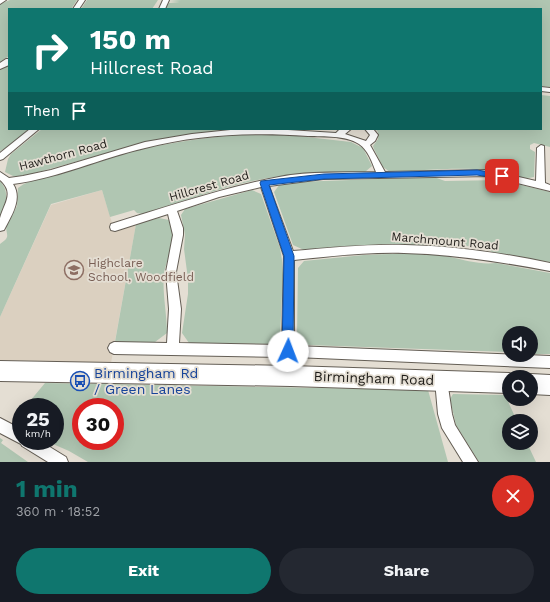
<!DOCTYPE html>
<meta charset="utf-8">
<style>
:root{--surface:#171b24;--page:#242831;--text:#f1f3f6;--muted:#9ea1a6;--accent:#0f766e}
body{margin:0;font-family:"Work Sans",sans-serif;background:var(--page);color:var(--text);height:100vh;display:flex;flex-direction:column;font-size:15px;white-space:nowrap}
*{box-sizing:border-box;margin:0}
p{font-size:13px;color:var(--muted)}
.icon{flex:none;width:22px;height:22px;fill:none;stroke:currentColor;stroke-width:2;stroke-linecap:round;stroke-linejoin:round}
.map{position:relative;height:462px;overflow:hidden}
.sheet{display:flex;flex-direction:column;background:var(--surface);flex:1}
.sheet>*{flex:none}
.guide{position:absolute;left:8px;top:8px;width:534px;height:122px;border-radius:0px;box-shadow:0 4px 16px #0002;background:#0f766e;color:#fff;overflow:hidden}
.fabs{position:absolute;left:502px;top:326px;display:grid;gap:8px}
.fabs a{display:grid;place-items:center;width:36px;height:36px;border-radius:50%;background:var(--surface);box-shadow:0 4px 16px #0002;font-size:20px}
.speed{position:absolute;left:12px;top:398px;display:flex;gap:8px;font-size:20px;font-weight:700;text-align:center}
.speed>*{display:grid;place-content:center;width:52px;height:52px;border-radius:50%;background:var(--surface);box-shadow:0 4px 16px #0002;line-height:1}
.speed small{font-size:10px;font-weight:400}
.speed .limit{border:6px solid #d22;background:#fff;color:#111}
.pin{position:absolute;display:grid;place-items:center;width:34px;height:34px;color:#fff;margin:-17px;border-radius:8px;box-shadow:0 2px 6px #0006}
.me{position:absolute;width:44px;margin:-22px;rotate:2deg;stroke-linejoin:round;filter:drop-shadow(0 0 3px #0008)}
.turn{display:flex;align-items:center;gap:14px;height:84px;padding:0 16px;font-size:18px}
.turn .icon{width:52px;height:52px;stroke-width:2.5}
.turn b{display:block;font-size:28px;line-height:34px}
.then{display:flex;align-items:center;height:38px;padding:0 16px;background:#0003;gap:8px;font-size:15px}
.round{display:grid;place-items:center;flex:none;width:42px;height:42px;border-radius:21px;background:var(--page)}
.head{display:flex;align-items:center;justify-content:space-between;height:68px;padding:0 16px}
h1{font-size:24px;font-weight:700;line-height:30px;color:var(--accent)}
.button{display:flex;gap:8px;margin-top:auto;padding:8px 16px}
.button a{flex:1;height:46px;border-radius:24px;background:var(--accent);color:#fff;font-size:16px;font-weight:700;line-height:46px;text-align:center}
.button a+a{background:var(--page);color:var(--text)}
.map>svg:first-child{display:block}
.built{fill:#dbd0c0}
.green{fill:#b0c6b2;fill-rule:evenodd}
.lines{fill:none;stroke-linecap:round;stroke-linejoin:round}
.minor-casing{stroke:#645e55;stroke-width:2}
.tertiary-casing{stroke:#645e55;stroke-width:2}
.primary-casing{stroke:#645e55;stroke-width:2}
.minor{fill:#fff;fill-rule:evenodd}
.tertiary{fill:#fff;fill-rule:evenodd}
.primary{fill:#fff;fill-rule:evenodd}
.route{fill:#1a73e8;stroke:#114b97}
.labels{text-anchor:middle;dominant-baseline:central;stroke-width:3.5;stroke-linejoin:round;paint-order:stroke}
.street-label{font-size:12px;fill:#1e1c18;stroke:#e4ded3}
.education-label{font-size:12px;fill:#785e54;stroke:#e4ded3;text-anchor:start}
.near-transit-label{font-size:14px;fill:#164399;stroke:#e4ded3;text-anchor:start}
.near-street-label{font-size:14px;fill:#1e1c18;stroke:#e4ded3}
</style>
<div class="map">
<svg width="550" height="462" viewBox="0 0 550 462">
<rect width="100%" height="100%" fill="#e4ded3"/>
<!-- built -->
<polygon class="built" points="102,190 112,223 114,222 115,231 136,224 111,363 0,360 0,317 51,205"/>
<!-- green -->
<g class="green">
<polygon points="10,0 77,0 71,9 9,9 9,56 0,62 0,4"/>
<polygon points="87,0 158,0 152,9 81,9"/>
<polygon points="181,0 550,0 550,87 541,86 541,9 165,9 169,3 180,2 169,1"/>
<polygon points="9,65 9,129 29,129 8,147 0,151 0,70"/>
<path d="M541,95L550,96V147L534,143L530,145V149L535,152L534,177C521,181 506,173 492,171C462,166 422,171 390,172L383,167L374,149L373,146L378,139V132L375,129H541Z"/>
<polygon points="42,129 245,129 193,134 143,143 24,176 13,176 5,172 8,159 11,154"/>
<path d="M248,134L289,135L351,142L363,148L372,166L365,172C335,173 304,172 274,177C229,184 186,201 142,214L137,213L134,210L110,217L102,190L51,204L0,317V244C10,237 7,237 6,227L17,206L18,188C32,177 52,176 69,171C91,165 112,157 134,151C171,142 210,137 248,134Z"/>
<path d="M434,177L445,181L501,180L550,192V262L494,253C484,247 459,244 448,247L388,244L334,247L304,250L293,245L274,192L280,184L296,182Z"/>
<path d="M0,181C10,192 6,203 0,216Z"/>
<polygon points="252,190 261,194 280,248 282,260 283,275 280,336 270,344 189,343 182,333 188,294 188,279 184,249 185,235 181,215 185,209"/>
<path d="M159,218L169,220C180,236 166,258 164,274C162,292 167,314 167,333L155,342H115L136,224Z"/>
<path d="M390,254C409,254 431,253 450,257C465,260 480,265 496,263L550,273V354H531V333H509V352L306,345L297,337L298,268L304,261L364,255Z"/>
<path d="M45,383L428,390L448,462H88L69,451L46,441H55V407H25ZM81,407H115V441H81Z"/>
<polygon points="453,394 505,395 517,421 509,421 509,443 527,443 536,462 479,462 456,425 450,399"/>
<polygon points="0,438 3,440 1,443 28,462 0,462"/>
</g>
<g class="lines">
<!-- minor casing -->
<g class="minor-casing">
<g id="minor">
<polygon points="0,0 6,0 0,4"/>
<polygon points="163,0 169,0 165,9 159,9"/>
<polygon points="541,87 550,88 550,92 541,91"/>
<polygon points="30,129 39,129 3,159 0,160 0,153"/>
<path d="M240,129L288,130L336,133L340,129H351L345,134L366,141L370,135L365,129H373L378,135L375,141L370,145L385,172L489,170L536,181L537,148L541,145L544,146L545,183L550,185V191L489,176L323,179L269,186L293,251C330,248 367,244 405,245C454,246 502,253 550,263V271C502,262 453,254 404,253C367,252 331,256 294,260V346L550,356V368L295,357L297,376L296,380L291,382L286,380L282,357L114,354L110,352L108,348L110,344L114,342L167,343L169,309L166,272L173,235L168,214L115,231L111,230L110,227L111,224C167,207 222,188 279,177C310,171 344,173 376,172C372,162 368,150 359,144C345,135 324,137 308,136C254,132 199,134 145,148C101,158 59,178 13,184C23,199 11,216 4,230L0,231C0,227 0,222 0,218C4,203 15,193 0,180V172L9,178L23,176L51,170L145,142L192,134ZM261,187L284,256L282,345L179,343L181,309L176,272L183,235V228L177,211L219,197Z"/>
<polygon points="441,374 446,376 447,380 452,414 455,425 478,462 463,462 442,428 438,414 435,380 436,376"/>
<polygon points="0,418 21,429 21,441 40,441 66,457 68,462 48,462 22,446 21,444 0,433"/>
</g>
</g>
<!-- tertiary casing -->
<g class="tertiary-casing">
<g id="tertiary">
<polygon points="79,0 85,0 79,9 73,9"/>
<polygon points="6,59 9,59 9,65 0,69 0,63"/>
</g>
</g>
<!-- primary casing -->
<g class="primary-casing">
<g id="primary">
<polygon points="0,361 291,366 509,373 517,377 509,377 509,393 291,386 0,381"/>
<polygon points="531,374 550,375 550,395 531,394 531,377 524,377"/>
</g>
</g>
<!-- minor -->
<use href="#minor" class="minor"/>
<!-- tertiary -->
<use href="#tertiary" class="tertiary"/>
<!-- primary -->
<use href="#primary" class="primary"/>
</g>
<!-- route -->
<polygon class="route" points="477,170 502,174 506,176 502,179 477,175 324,179 269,185 294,256 293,351 292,354 288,356 284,354 282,351 284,256 260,183 261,181 324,174"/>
<!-- icons -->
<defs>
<g id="school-ring" transform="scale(1)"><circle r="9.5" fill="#e4ded3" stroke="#8d6e63" stroke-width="1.5"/><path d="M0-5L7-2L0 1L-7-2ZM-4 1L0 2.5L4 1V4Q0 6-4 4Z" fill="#8d6e63"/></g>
<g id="bus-ring" transform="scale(1)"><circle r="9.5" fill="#e4ded3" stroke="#1a4fb4" stroke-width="1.5"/><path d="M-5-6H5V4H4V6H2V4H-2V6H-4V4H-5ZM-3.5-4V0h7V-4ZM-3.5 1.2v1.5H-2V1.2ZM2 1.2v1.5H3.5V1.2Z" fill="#1a4fb4"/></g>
</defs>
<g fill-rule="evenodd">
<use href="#school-ring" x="74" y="270"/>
<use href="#bus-ring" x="80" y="381"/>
</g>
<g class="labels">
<!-- street labels -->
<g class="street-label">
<text transform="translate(63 155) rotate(-15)">Hawthorn Road</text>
<text transform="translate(209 186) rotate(-16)">Hillcrest Road</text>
<text transform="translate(445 241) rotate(5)">Marchmount Road</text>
</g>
<!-- education labels -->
<g class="education-label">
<text x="88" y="263">Highclare<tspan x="88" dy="14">School, Woodfield</tspan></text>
</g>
<!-- near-transit labels -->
<g class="near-transit-label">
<text x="94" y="373">Birmingham Rd<tspan x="94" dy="16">/ Green Lanes</tspan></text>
</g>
<!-- near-street labels -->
<g class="near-street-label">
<text transform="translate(374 378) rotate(2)">Birmingham Road</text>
</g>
</g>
</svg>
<div class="fabs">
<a><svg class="icon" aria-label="sound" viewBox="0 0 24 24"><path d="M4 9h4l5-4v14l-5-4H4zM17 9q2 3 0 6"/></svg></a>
<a><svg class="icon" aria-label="search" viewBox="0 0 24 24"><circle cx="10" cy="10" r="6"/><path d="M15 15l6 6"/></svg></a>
<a><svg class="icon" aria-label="layers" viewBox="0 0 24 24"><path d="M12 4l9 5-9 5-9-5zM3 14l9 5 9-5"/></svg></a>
</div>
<div class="speed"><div>25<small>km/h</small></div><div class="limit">30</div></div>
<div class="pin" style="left:502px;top:176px;background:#d93025"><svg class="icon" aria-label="arrive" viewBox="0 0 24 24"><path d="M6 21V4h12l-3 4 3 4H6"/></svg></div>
<svg class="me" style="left:288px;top:351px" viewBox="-20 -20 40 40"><circle r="19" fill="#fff"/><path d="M0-13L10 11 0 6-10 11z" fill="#1a73e8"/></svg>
<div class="guide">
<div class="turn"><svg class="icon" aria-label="right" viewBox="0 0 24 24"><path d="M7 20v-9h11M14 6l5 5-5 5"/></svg><div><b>150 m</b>Hillcrest Road</div></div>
<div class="then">Then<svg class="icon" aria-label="arrive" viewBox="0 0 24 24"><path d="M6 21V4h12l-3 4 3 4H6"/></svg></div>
</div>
</div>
<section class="sheet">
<div class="head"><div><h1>1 min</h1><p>360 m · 18:52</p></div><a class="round" style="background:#d93025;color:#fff"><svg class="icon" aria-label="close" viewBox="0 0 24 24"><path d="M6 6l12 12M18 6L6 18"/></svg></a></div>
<div class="button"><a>Exit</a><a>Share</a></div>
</section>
